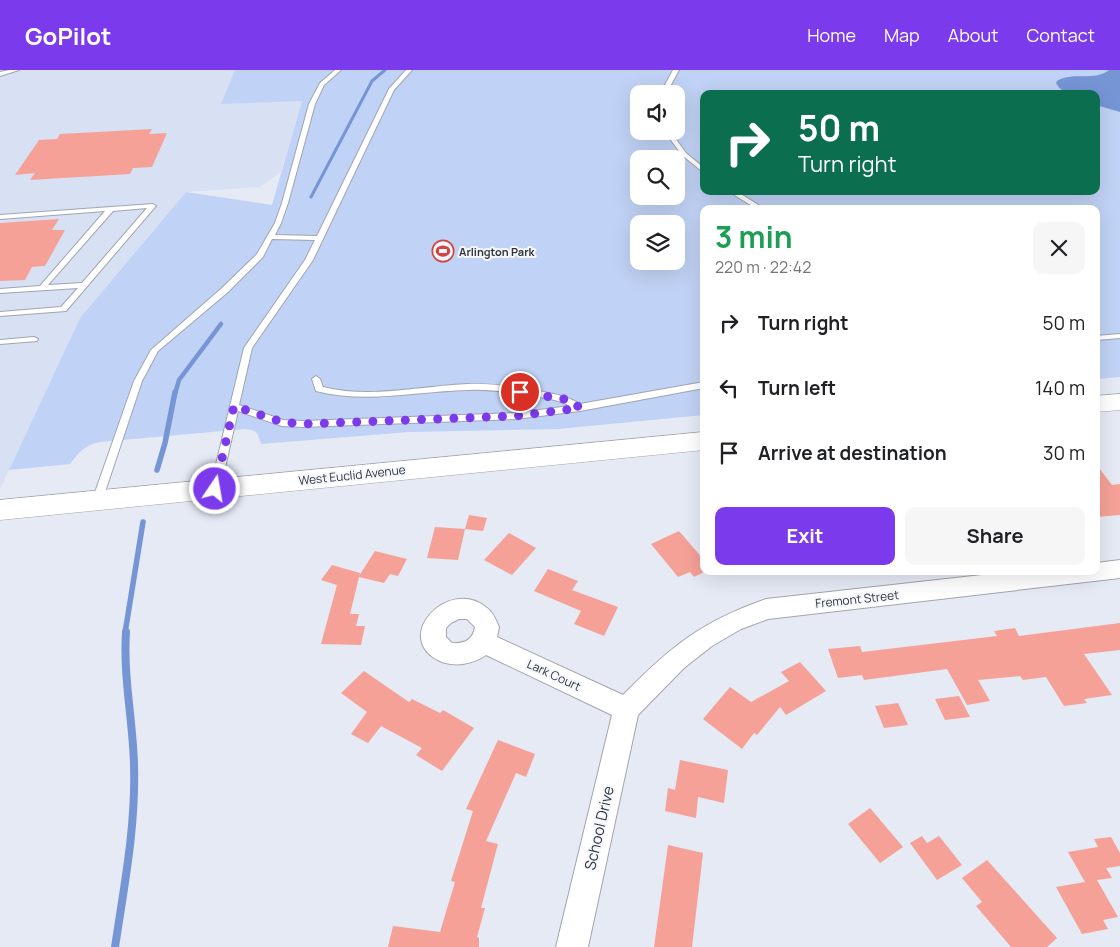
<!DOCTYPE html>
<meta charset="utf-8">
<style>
:root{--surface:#fff;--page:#f6f6f6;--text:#202124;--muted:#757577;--accent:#7c3aed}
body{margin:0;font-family:Manrope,sans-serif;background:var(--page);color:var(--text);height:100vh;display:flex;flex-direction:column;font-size:19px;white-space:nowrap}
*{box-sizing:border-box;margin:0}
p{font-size:16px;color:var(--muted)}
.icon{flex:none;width:28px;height:28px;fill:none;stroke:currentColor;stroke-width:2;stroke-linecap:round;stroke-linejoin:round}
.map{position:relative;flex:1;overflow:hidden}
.sheet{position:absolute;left:700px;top:135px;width:400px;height:370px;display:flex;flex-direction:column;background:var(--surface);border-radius:10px;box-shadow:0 5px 20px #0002}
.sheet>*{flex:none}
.top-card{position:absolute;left:700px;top:20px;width:400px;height:105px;border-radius:10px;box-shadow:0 5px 20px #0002;background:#0b6e4f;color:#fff;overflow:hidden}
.fabs{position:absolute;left:630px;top:15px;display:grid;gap:10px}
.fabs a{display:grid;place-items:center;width:55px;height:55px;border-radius:10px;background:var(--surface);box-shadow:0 5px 20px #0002;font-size:25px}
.pin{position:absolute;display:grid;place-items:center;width:42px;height:42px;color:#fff;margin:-21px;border:2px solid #fff;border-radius:50%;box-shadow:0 1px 5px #0007}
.me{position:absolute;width:55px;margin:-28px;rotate:12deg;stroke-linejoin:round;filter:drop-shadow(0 0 4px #0008)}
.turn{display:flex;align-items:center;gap:18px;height:105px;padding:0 15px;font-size:22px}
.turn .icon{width:65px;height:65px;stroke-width:2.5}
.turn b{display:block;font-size:35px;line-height:42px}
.round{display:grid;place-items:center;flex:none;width:52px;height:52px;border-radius:10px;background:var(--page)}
.summary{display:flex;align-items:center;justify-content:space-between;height:85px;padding:0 15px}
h1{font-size:30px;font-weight:700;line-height:38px;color:#1e9e55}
.cta{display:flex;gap:10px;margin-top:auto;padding:10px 15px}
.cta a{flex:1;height:58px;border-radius:10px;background:var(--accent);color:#fff;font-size:20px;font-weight:700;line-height:58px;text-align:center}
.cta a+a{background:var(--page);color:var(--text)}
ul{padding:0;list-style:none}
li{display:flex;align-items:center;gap:15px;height:65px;padding:0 15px}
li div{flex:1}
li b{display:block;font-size:19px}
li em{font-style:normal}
header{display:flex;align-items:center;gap:30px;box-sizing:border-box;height:70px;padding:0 25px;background:var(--accent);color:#fff}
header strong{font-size:24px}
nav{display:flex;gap:28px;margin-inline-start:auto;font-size:18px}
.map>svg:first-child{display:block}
.built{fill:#d8e1f3}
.green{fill:#c0d2f5;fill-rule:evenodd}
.water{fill:#7695d5}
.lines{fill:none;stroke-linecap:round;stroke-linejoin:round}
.stream-far3{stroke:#7695d5;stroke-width:3}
.stream-far2{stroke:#7695d5;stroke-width:4.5}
.stream-far1{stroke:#7695d5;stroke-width:5.5}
.stream{stroke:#7695d5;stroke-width:8}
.building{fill:#f5a197}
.service-casing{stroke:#a0a5af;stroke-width:2}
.minor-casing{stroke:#a0a5af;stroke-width:2}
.secondary-casing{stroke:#a0a5af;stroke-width:1}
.service{fill:#fff;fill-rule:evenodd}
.minor{fill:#fff;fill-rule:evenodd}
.secondary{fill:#fff;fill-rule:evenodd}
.route{stroke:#7c3aed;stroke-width:9;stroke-dasharray:0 16.2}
.labels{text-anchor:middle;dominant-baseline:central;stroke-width:4;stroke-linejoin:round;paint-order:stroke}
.far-poi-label{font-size:11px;font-weight:bold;fill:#333539;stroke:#f4f7fe;text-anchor:start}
.street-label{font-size:12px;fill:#333539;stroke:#f4f7fe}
.near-street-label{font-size:15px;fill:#333539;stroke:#f4f7fe}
</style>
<header>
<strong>GoPilot</strong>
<nav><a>Home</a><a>Map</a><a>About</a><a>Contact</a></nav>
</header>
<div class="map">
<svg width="1120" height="877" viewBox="0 0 1120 877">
<rect width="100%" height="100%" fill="#e5eaf5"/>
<!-- built -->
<polygon class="built" points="0,0 235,0 222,34 302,30 281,102 260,117 186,122 80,248 0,419"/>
<!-- green -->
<path class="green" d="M235,0H1120V307L1096,309V139H704V345L558,359L409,362L261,374C258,363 257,360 245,359L100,372C85,375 79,382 70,394L9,400L80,248L186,122L272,135L302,31L221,34ZM639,24H676V61H639ZM704,24H1096V121H704ZM639,89H676V126H639ZM639,154H676V191H639Z"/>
<!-- water -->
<path class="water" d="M1109,0H1120V42L1096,35V24C1082,24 1064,28 1056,13L1057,11C1073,1 1094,12 1109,0Z"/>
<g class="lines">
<!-- stream-far3 -->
<polyline class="stream-far3" points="311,127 372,11 385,0"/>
<!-- stream-far2 -->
<polyline class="stream-far2" points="175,324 179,310 221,254"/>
<!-- stream-far1 -->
<g class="stream-far1">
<polyline points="157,400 165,373 175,322"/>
<polyline points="125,563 143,452"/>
</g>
<!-- stream -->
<path class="stream" d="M115,877C124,817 136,756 134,695C133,651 123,607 126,562"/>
</g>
<!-- building -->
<g class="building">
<polygon points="152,59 149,64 167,63 152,97 133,98 130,104 30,110 35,103 15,105 39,70 57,69 60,64"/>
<polygon points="59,149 52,160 65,160 45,196 32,197 25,210 0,211 0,153"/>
<polygon points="1096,394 1112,415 1120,414 1120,445 1096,447"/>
<polygon points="469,445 487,448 483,461 465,459 458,490 427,488 435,457 465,459"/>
<polygon points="679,461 704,490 704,502 694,507 690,502 678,507 651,474"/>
<polygon points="509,463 536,478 512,505 484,490"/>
<polygon points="375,481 407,489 398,506 390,504 384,513 359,507 350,544 359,544 356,556 365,556 361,575 321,574 337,515 321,510 332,495 360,503 359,506"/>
<polygon points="548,499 578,511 572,520 618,537 604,566 574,554 581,541 534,521"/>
<polygon points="1120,553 1120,580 1084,584 1112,625 1084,629 1087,633 1064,636 1046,607 1023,610 1020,606 978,610 990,631 967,635 947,599 864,610 862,605 838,608 828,579 860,576 862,582 997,566 994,561 1015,558 1019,566"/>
<polygon points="800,592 826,621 786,645 780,637 757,665 754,663 742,679 703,649 730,617 751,632 789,611 781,602"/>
<polygon points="364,601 409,632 412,629 440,643 443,640 474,658 442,701 416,685 422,678 381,656 368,673 351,664 367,642 341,623"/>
<polygon points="959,626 970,647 945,650 935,629"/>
<polygon points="898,633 908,655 884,658 875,636"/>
<polygon points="498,670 535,684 526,707 516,703 486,771 498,774 481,838 485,838 477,867 479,868 479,877 388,877 393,856 440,862 455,812 451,811 473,741 466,739"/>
<polygon points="680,690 728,700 724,733 698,727 696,748 665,741 668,718 675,720"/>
<polygon points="870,738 903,777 880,793 848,754"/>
<polygon points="922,766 927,773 939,766 962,795 937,810 910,773"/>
<polygon points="1111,767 1120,783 1120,796 1106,798 1112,808 1097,810 1118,847 1103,850 1108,859 1082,864 1056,817 1085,812 1068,782 1098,777 1094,769"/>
<polygon points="668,775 703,783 692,877 654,877"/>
<polygon points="987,790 1057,868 1047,877 1011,877 976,836 982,832 962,808"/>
</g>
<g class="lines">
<!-- service casing -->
<g class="service-casing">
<g id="service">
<polygon points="10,0 19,0 0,6 0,2"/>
<path d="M335,0H341L324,15L315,34L288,133L281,153L275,165L317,166L389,19L406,0H412L394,20L313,190L252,278L239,335L283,350L303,351L516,343L570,336C558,329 543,328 530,325C509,322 489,319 469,320C418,321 366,334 316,321L312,309L316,306L320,309L323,317C370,329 420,316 468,314C490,313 511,317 533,320C549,323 566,325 580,334L704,312V318L580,341L516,349L303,357L282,356L238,341L220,419L215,423L212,422L210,419L244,278L305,190L315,170L272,169L263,187L228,222L158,281L142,311L101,434H93L92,431L134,311L151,280L222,218L257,184L275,153L282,133L309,34L320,13Z"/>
<polygon points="673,0 679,0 666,24 660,24"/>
<polygon points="664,61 670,61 686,83 704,98 704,103 682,85"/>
<polygon points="728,121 736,121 765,139 757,139"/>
<path d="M153,134L156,136L155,137L66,241L0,246V242L61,237L78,218L0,223V219L40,216L105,141L0,149V145ZM147,138L82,213L48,215L113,141Z"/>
<polygon points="1120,264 1120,268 1096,270 1096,266"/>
<polygon points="34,267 38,269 37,271 0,274 0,270"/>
</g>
</g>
<!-- minor casing -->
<g class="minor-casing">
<path id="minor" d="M1120,490V508L768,549L741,559L712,576L684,598L638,645L588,877H556L612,645L486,585C473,594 456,597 442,592C389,570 448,505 487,538C493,542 496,550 499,557L497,567L623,625C670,577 702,551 766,529L1018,501H1096V493ZM459,549H467L475,557C473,570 464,574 452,573L446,567V558L451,553Z"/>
</g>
<!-- secondary casing -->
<g class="secondary-casing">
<g id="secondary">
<polygon points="1120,324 1120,340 1096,342 1096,326"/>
<polygon points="704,362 704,380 0,450 0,430"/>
</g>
</g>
<!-- service -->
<use href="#service" class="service"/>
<!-- minor -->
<use href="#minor" class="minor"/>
<!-- secondary -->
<use href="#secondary" class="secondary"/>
</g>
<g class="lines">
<!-- route -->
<polyline class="route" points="215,419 234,336 282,352 304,354 516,346 580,338 570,330 520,322"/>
</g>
<!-- icons -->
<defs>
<g id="stadium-ring" transform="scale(1.125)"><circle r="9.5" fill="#f4f7fe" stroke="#d4453e" stroke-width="1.5"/><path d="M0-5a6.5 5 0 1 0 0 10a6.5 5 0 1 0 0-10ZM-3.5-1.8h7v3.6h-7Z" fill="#d4453e"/></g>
</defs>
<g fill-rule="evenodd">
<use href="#stadium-ring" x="443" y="181"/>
</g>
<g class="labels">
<!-- far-poi labels -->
<g class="far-poi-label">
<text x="459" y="181">Arlington Park</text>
</g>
<!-- street labels -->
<g class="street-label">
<text transform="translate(352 405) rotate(-6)">West Euclid Avenue</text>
<text transform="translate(857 529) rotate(-6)">Fremont Street</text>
<text transform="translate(554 605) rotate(25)">Lark Court</text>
</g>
<!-- near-street labels -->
<g class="near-street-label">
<text transform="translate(599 758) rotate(-77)">School Drive</text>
</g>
</g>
</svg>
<div class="fabs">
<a><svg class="icon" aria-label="sound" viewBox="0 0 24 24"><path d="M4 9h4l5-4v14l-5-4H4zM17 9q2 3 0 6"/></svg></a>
<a><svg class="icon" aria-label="search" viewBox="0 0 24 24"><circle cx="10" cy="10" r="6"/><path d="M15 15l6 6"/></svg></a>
<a><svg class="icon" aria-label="layers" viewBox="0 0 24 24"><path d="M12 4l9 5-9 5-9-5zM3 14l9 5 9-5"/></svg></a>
</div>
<div class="pin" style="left:520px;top:322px;background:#d93025"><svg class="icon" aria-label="arrive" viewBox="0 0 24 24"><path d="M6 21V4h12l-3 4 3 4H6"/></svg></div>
<svg class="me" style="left:215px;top:419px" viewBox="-20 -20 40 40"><circle r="17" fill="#7c3aed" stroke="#fff" stroke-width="3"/><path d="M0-11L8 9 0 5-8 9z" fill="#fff"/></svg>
<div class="top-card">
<div class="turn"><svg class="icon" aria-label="right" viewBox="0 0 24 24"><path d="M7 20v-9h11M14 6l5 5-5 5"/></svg><div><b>50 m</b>Turn right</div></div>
</div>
<section class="sheet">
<div class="summary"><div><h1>3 min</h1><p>220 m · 22:42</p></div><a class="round"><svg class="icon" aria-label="close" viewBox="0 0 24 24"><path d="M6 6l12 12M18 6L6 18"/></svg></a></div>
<ul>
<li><svg class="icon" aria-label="right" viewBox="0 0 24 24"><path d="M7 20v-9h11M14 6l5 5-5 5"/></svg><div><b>Turn right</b></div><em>50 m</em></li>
<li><svg class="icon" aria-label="left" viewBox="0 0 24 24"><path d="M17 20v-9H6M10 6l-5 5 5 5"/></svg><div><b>Turn left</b></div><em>140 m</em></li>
<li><svg class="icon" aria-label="arrive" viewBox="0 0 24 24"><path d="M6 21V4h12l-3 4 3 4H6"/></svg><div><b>Arrive at destination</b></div><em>30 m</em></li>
</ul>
<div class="cta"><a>Exit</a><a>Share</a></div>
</section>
</div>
